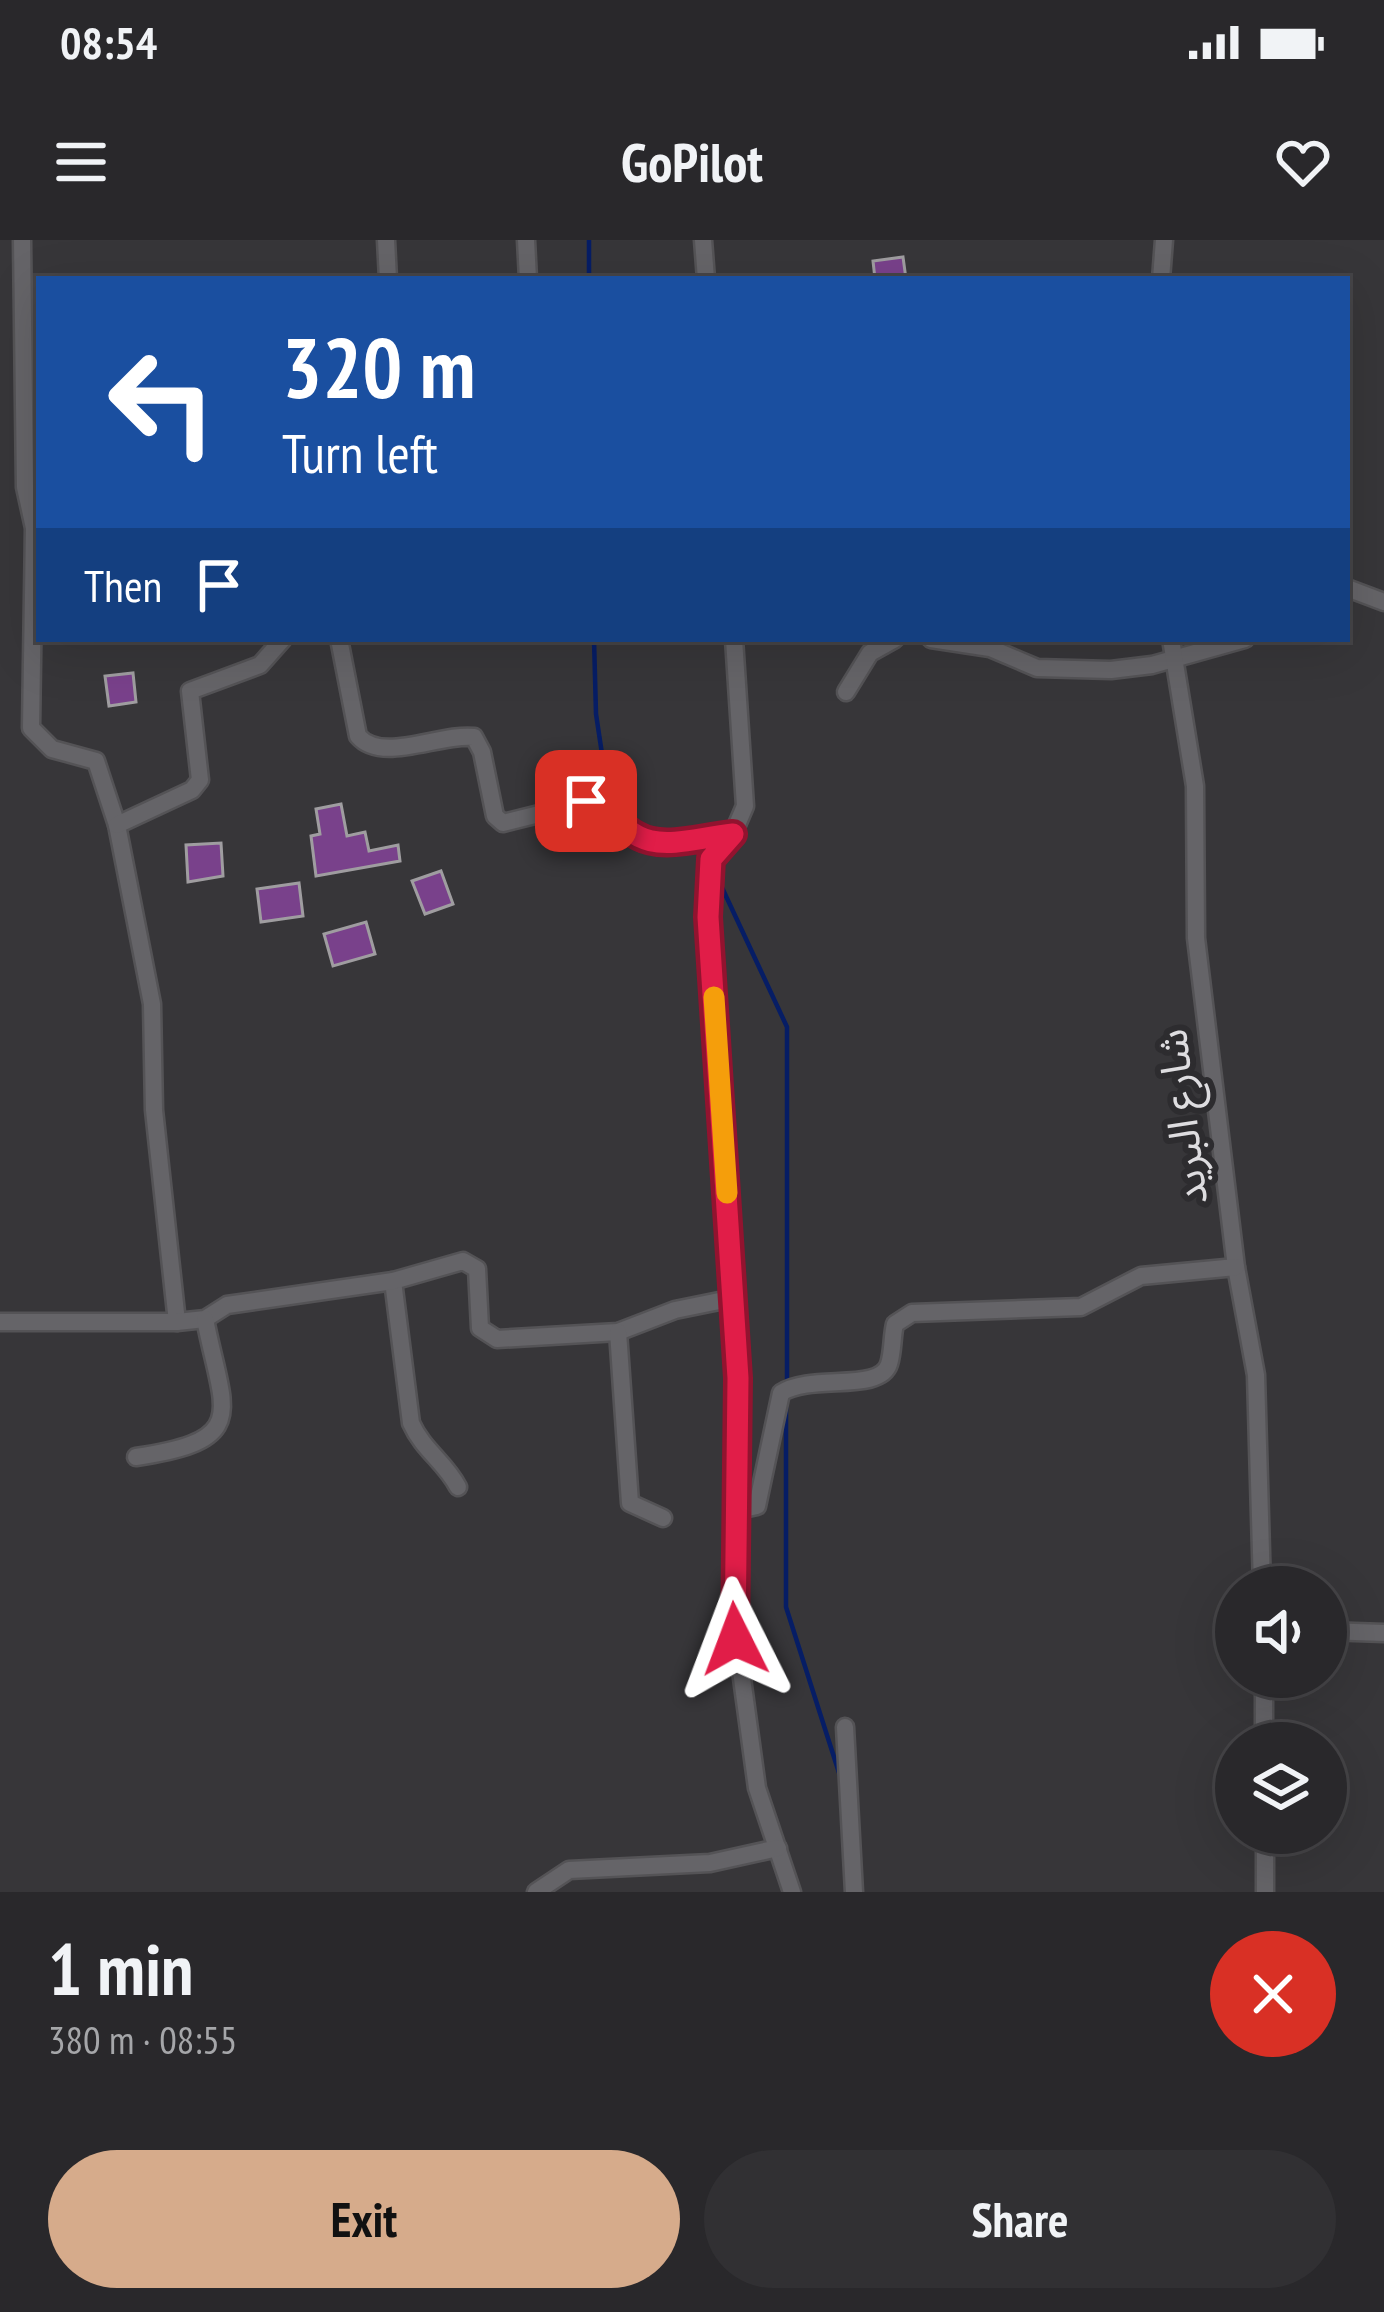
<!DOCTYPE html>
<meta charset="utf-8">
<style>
:root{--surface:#29282b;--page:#313033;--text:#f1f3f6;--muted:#a5a6a9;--line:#454447;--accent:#d6ab8b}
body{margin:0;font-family:"PT Sans Narrow","Noto Sans Arabic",sans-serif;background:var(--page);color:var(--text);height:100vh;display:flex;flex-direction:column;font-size:45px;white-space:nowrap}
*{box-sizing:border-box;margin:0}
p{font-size:39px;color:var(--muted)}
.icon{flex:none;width:66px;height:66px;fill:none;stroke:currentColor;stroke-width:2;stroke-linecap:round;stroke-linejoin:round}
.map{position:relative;height:1652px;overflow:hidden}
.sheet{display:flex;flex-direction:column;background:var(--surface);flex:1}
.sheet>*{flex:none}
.top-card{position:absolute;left:36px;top:36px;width:1314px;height:366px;border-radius:0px;box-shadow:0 12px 48px #0002,0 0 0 3px var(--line);background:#1a4fa0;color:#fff;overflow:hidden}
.buttons{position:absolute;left:1215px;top:1326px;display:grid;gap:24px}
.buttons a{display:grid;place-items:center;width:132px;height:132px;border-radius:50%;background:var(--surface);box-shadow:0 12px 48px #0002,0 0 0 3px var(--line);font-size:60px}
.pin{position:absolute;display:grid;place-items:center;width:102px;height:102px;color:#fff;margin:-51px;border-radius:24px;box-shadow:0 6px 18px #0006}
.me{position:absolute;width:132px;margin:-66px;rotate:357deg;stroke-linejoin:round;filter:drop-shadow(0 0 9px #0008)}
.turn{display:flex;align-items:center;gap:42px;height:252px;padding:0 48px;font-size:54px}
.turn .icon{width:156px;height:156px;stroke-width:2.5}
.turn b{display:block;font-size:84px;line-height:102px}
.then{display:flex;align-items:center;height:114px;padding:0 48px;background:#0003;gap:24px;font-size:45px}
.round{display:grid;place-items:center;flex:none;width:126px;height:126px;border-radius:63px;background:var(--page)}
.head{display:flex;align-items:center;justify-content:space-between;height:204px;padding:0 48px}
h1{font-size:72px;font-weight:700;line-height:90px}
.primary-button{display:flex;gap:24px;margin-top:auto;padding:24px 48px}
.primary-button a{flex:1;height:138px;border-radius:72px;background:var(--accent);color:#111;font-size:48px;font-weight:700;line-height:138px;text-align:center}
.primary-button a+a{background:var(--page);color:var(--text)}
.status{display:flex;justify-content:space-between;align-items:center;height:84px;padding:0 60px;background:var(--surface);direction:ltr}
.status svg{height:33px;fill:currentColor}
header{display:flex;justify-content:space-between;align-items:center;height:156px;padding:0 48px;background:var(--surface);font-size:54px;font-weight:700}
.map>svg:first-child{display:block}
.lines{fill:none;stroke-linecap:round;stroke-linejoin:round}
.stream{stroke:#061d65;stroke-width:4.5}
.building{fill:#79418b;stroke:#9f9da0;stroke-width:3}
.minor-casing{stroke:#545356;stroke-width:21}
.minor{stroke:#656468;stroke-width:16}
.route-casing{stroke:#92132f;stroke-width:30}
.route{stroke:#e11d48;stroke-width:21}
.slow{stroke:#f59e0b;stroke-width:21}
.labels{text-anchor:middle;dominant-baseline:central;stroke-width:12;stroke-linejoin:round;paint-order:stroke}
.street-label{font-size:42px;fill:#dedde0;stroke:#2d2c2f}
</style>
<div class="status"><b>08:54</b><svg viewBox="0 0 49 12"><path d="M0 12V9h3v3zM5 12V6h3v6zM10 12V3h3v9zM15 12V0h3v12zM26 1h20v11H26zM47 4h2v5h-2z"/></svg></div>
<header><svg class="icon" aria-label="menu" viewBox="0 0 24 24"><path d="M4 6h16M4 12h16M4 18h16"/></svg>GoPilot<svg class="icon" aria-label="heart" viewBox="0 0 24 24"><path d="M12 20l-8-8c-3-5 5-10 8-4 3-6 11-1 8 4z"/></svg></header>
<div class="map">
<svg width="1384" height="1652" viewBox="0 0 1384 1652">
<rect width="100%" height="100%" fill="#373639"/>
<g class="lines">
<!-- stream -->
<g class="stream">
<polyline points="589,0 589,39"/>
<polyline points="594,399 596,474 610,567"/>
<polyline points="630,588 654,594"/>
<polyline points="718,639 787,787 787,1146"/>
<polyline points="786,1163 786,1367 841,1539"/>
</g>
</g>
<!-- building -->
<g class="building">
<polygon points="903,17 906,39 875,39 873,21"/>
<polygon points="133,433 136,462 109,466 105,436"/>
<polygon points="341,564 347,596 365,592 369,611 398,605 400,621 316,636 311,596 320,594 316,569"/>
<polygon points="221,603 223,636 188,642 186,605"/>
<polygon points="441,631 453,664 425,674 412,641"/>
<polygon points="299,643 303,676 261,682 257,649"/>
<polygon points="366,682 375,714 333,726 324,694"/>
</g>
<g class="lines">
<!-- minor casing -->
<g class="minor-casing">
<g id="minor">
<polyline points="22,0 25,247 34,288 31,488 52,509 96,521 117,585 152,764 154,870 177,1082"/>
<polyline points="386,0 388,39"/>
<polyline points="526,0 528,39"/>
<polyline points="703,0 706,39"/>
<polyline points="1161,39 1164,0"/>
<polyline points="1347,348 1384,362"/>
<path d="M339,399L358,496C382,524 440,493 474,497L482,512L495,576L503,583L595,560L624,593L641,602L732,594"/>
<polyline points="734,399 745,566 733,594 711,619 708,677 738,1138 732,1365 757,1548 792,1652"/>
<polyline points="931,399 990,408 1037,428 1111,430 1152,425 1245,399"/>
<polyline points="1171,399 1195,546 1196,698 1236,1027 1256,1135 1262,1347"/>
<polyline points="846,452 870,413 895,399"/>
<polyline points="117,585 192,550 200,540 190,451 260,425 283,399"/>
<path d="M393,1041L411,1183C423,1210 445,1222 458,1247"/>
<polyline points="0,1082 177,1082 205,1079 227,1065 393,1041 463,1021 477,1029 480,1088 497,1099 618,1092 675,1070 734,1058"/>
<polyline points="618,1092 630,1263 663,1278"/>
<path d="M136,1217C252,1200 223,1172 205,1079"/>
<path d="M734,1271L757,1266L781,1153C811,1133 880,1153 889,1124C893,1112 892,1096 895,1084L912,1073L1081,1067L1141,1036L1236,1027"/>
<polyline points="1326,1391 1384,1393"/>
<polyline points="1264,1437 1264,1503"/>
<polyline points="845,1487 854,1652"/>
<polyline points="1265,1593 1265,1652"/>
<polyline points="536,1652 569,1630 710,1623 778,1608"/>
</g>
</g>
<!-- minor -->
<use href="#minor" class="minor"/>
</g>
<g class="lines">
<!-- route casing -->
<g class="route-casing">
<path id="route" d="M586,561L604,564C643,619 673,601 733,594L711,619L708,677L738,1138L735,1399"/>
</g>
<!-- route -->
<use href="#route" class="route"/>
<!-- slow -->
<polyline class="slow" points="714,757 727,953"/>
</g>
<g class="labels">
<!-- street labels -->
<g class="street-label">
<text transform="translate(1181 877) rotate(-97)">شارع البريد</text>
</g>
</g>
</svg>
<div class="buttons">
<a><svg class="icon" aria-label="sound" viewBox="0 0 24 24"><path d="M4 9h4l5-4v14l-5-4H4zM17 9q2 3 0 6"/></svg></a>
<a><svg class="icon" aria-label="layers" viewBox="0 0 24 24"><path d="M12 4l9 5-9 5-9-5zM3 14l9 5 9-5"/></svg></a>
</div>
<div class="pin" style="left:586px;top:561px;background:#d93025"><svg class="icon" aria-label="arrive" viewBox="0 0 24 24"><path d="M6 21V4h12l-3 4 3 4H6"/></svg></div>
<svg class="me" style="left:735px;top:1399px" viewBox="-20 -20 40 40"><path d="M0-17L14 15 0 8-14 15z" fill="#e11d48" stroke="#fff" stroke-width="4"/></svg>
<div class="top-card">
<div class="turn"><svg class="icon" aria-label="left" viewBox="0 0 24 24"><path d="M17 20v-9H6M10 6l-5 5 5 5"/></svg><div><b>320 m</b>Turn left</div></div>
<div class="then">Then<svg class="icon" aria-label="arrive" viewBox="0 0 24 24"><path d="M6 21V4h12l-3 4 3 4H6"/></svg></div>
</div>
</div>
<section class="sheet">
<div class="head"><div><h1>1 min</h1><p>380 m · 08:55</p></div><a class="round" style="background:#d93025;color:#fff"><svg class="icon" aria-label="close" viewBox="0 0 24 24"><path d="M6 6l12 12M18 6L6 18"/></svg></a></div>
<div class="primary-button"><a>Exit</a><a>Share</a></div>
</section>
